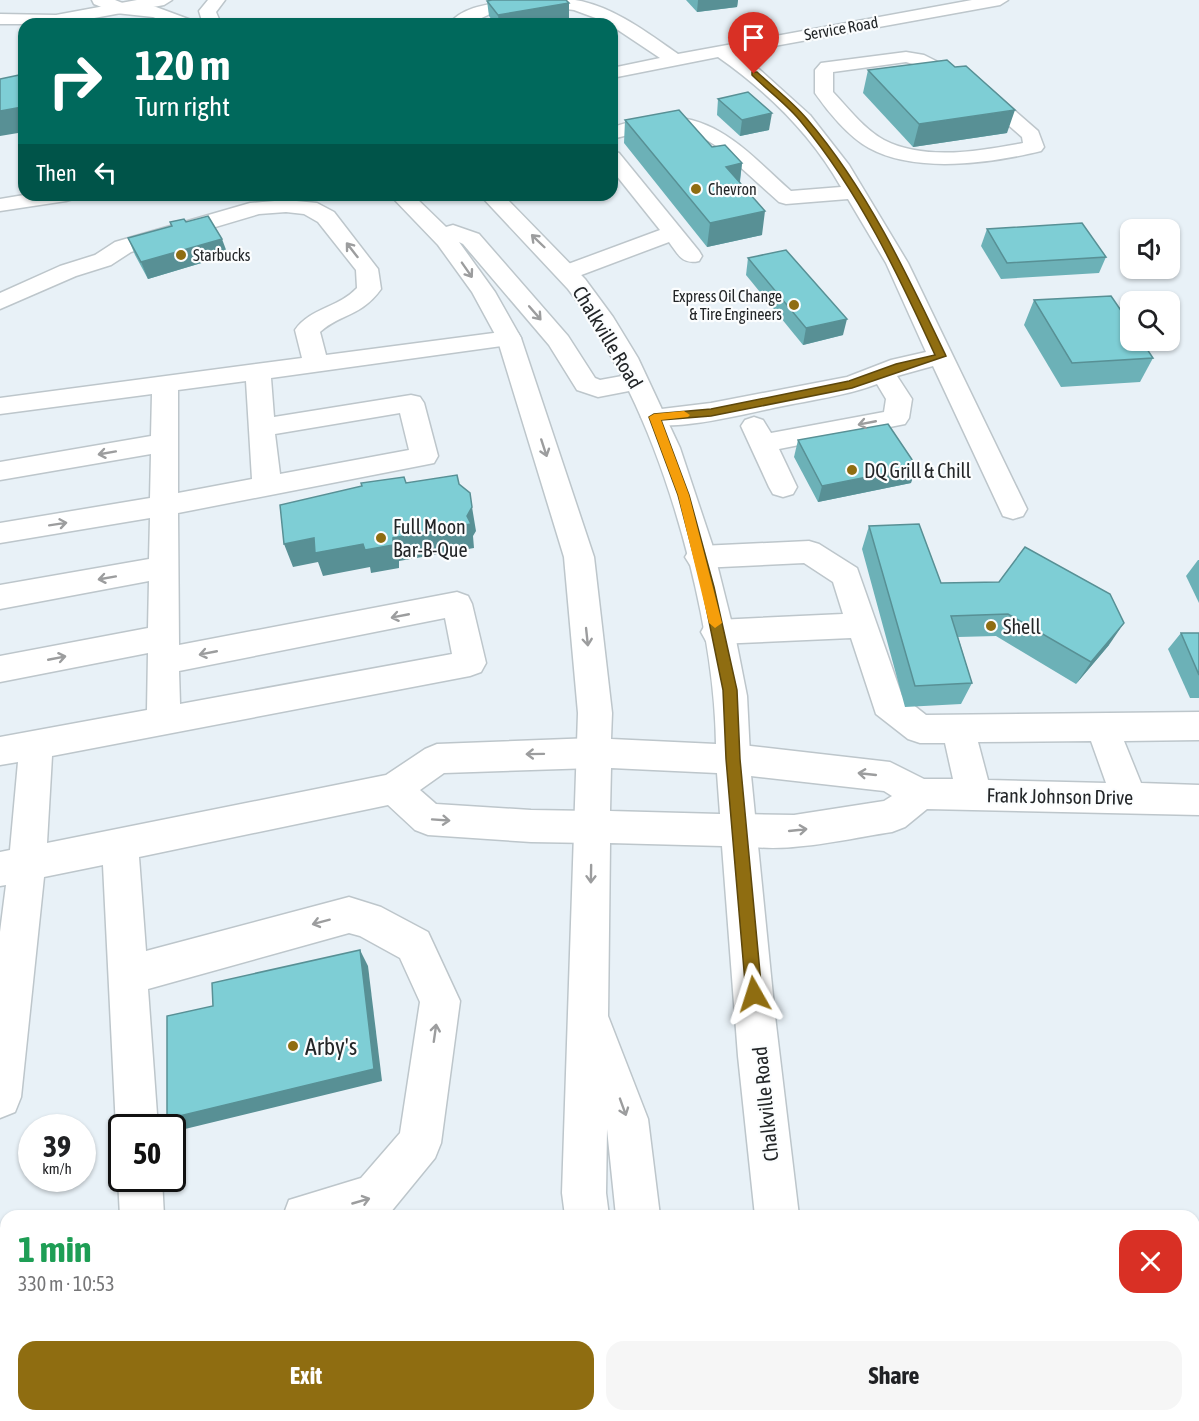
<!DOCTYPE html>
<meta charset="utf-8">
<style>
:root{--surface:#fff;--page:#f6f6f6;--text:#202124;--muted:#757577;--accent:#8f6d11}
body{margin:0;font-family:"Asap Condensed",sans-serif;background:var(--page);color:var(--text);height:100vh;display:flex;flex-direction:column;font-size:22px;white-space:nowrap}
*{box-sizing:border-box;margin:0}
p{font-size:20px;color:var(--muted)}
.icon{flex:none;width:33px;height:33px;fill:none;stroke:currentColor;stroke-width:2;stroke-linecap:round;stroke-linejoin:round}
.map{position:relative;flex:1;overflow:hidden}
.details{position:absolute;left:0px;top:1210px;width:1200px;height:212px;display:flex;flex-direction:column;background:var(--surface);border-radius:18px 18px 0 0;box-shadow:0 2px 4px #0004}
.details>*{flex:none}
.hud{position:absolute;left:18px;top:18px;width:600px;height:183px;border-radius:18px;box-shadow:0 2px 4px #0004;background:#00695c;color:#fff;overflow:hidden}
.fabs{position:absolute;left:1120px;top:219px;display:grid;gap:12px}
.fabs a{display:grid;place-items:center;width:60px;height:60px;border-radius:12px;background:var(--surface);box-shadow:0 2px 4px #0004;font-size:30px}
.speed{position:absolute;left:18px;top:1114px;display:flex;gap:12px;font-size:30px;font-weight:700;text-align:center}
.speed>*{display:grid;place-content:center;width:78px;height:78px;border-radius:50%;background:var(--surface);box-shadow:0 2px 4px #0004;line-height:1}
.speed small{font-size:15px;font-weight:400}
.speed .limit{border:3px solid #111;border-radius:9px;background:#fff;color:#111}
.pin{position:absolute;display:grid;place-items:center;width:51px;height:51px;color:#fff;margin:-62px -26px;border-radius:50% 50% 50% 0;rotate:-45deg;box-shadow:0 0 6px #0007}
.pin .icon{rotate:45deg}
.me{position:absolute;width:66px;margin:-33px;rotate:354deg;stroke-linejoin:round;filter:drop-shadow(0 0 4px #0008)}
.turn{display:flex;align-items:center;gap:21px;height:126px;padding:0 18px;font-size:27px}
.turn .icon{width:78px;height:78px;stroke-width:2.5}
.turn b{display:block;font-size:42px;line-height:51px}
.then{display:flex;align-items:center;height:57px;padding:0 18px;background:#0003;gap:12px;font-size:22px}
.round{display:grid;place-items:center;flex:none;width:63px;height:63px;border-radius:18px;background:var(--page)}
.overview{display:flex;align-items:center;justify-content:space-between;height:102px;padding:0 18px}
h1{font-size:36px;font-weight:700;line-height:45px;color:#1e9e55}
.primary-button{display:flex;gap:12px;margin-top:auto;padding:12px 18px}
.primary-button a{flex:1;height:69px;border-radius:18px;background:var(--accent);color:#fff;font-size:24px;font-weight:700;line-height:69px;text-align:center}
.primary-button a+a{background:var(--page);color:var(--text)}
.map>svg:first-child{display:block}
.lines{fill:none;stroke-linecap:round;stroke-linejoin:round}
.minor-casing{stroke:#bdc6cb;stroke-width:3}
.major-casing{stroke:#bdc6cb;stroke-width:3}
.highway-casing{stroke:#bdc6cb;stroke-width:3}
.minor{fill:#fff;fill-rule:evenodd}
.major{fill:#fff;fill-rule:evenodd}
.highway{fill:#fff;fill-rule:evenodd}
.wall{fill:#6cb1b7}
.shaded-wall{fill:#589095}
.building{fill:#7eced5;stroke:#589095;stroke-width:1.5}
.oneway{stroke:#9c9d9e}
.route{fill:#8f6d11;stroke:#5d470b;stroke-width:1.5}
.slow{fill:#f59e0b}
.poi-dot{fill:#8f6d11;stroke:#fbfdfe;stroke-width:2}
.labels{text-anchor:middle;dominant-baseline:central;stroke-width:4.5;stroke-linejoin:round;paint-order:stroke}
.far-street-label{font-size:16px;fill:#232628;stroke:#fbfdfe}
.far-poi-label{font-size:16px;fill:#232628;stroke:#fbfdfe;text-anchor:start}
.street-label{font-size:20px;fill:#232628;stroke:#fbfdfe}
.poi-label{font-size:20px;fill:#232628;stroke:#fbfdfe;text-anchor:start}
.near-poi-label{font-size:24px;fill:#232628;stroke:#fbfdfe;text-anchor:start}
</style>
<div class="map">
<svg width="1199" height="1421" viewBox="0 0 1199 1421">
<rect width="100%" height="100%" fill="#e8f1f7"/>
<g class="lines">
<!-- minor casing -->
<g class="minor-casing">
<g id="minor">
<path d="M514,0C534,0 556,0 575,0C613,6 648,33 678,54L972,0H1008L1000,5L736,53L760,70L810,115L849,165L908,263L1027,509L1023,516L1013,519L1003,516L933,366L897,376L912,399L909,418L905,424L779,449L797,487L793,494L783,497L773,494L769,487L741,426L745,420L754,417L763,420L771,433L884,412L886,399L877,384C845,396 811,400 778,407C745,414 676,432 645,423L641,417L645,411L711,403L847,377L891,360L926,352L886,263L848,199L786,204L779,202L718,147L697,134L679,130L652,129L612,139V127C625,124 639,118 653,117C716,112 748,153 791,191L841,187C811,134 768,92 718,57L612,78V68L660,58L612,26V24L574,10L541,6L490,14L469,24H449C464,5 493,4 514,0Z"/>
<path d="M906,52L924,55L988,87L1038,131L1044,147L1041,151C992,163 916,174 869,148C849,137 828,112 815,93V70L821,63ZM906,62L913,64L974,95L1022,137L1023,143C980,151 925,161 884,140C865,130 848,108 833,92V72Z"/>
<path d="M612,151L619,153L699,251L702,256L699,261C682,265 678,254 669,242L576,277L568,279L560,277L557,272L560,267L660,230L612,170Z"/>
<polygon points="24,195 77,195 73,199 66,201 0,211 0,199"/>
<path d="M286,200L317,203L334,212L378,269L381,289C361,317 341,313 320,332L326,355L509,331L518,333L521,338L518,343L509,345L271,378L274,417L411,395L420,397L424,403L438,456L434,463L424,465L178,513L179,645L457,592L468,596L472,604L486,663L481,672L470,676L52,756L47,843L386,775L425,749L437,744L593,738L605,743L610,753L605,763L593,768L444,773L420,790L436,804L531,810L592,811L605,816L610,827L605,838L592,843L531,842L428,835L415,830L388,805L139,857L146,951L349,897L381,907L428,932L460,1001L441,1143L435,1158L390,1213L380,1216H283L289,1200L361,1178L400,1133L420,1002L400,958L360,936L349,933L148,989L158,1128H122V1142L116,1128L103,865L44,877L21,1097L15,1112L0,1118V932L6,885L0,886V852L10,850L18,762L0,765V737L147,710L148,653L0,682V656L148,628L149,581L0,609V585L149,559L150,518L0,543V523L150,498L151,454L0,480V462L151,436L152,394L0,414V398L302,358L295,330C310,308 338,308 357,288L356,270L318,222L304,214L286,212L259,214L131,252L111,265L76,276L0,309V293L60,266L95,255L115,242L250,203ZM246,381L252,479L178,493V390ZM400,413L409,450L280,474L275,434ZM445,618L452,654L180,704L179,671Z"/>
<path d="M809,541L819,544L857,568L902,696L926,715L1199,712V740L1124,741L1141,783L1199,785V815L927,809L905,827L892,832C845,839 772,858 727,841L722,830L727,819L740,814L794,815L884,801L892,796L884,791L733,774L721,769L716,759L721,749L733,744L890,762L924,779H953L945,743H920L908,739L876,714L851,638L717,644L706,641L701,632L706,623L717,620L843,614L833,582L804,563L700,568L690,565L685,557L690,549L700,546ZM1091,741L1106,783L988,780L978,742Z"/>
<polygon points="122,1171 122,1179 162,1179 164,1216 120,1216 118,1179"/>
<polygon points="0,1365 6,1367 6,1416 58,1416 60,1421 2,1421 0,1419"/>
<polygon points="106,1416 156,1416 154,1421 104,1421"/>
</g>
</g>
<!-- major casing -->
<g class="major-casing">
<g id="major">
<polygon points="92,0 115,0 125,4 156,7 191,20 194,24 170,24 153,17 116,13 94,4"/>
<path d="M390,195H413L446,227L453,225L479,234L568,336L595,378L600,380L622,376L589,317L568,289L480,195H503L585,279L613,317L638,358L680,448L712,544L736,640L747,696L751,775L775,1016L799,1216H755L738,1056L722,846L610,843L608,1016L648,1119L660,1216H616L607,1129L606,1193L609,1216H565L562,1193L578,713L564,557L497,338L472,292L438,245ZM459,242L463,244L549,345L577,390L598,397L629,391C676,487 715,637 716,744L611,739L612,713L594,557L521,338L495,292ZM611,768L717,773L720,814L610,811Z"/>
<rect x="582" y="1416" width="50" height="5"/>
<rect x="637" y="1416" width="50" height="5"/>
<polygon points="781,1416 831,1416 832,1421 782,1421"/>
</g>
</g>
<!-- highway casing -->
<g class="highway-casing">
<g id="highway">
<polygon points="137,0 172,0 164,5 62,24 0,24 0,14 56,15"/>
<polygon points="208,0 225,0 216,12 221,24 203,24 199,11"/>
</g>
</g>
<!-- minor -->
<use href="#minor" class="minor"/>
<!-- major -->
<use href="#major" class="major"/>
<!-- highway -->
<use href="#highway" class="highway"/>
</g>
<!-- wall -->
<g class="wall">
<polygon points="686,0 738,0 737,7 697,12"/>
<polygon points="487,1 569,3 569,18 535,24 495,24 489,16"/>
<polygon points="868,70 1007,133 913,147 863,93"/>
<polygon points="718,99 769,130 740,136 717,115"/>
<polygon points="625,120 712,147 742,163 740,182 762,235 707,247 624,143"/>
<polygon points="170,222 186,222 228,255 148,279 135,255 128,238 171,226"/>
<polygon points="987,229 1106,257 1099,273 1001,279 981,246"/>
<polygon points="748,258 843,335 803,345 746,275"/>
<polygon points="1034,300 1153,358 1140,382 1061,387 1024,325"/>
<polygon points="798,440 911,483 818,502 794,457"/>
<polygon points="869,526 941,583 1109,645 1076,684 996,636 958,637 972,683 961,704 905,707 862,549"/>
<polygon points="1198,560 1199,560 1199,603 1186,576"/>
<polygon points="1181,633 1199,633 1199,698 1190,698 1168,649"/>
</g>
<!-- shaded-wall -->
<g class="shaded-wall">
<polygon points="698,0 738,0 737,7 697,12"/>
<polygon points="569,3 569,18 535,24 499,24 498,15"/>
<polygon points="22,107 24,112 24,132 0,136 0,111"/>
<polygon points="1015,110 1007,133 913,147 919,124"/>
<polygon points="772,113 769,130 740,136 742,120"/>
<polygon points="742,163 739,187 726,167"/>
<polygon points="765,211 762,235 707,247 710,223"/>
<polygon points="222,239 228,255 148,279 141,262"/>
<polygon points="847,319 843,335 803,345 806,328"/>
<polygon points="917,467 911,483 818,502 822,486"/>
<polygon points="472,507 476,531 473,536 474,548 399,561 399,568 371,573 370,567 323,576 318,562 293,567 284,544 314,538 393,538 467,516"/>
<polygon points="1124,623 1109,645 1076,684 1091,662"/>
<polygon points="360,950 368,966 382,1081 185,1129 167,1119"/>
</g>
<!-- building -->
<g class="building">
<polygon points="492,0 566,0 569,3 498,15 487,1"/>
<polygon points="947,60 955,67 966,66 1015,110 919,124 868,70"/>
<polygon points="24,74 24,108 22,107 0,111 0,79"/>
<polygon points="748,92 772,113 742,120 718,99"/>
<polygon points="679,110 712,147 725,145 742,163 726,167 765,211 710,223 625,120"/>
<polygon points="208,216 222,239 141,262 128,238 172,226 170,222 184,219 186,222"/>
<polygon points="1082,223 1106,257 1007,263 987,229"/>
<polygon points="786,250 847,319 806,328 748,258"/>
<polygon points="1111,296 1131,325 1131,340 1141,340 1153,358 1072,363 1034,300"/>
<polygon points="888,424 917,467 822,486 798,440"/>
<polygon points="457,475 459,484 470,493 472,507 467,516 471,524 393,538 393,545 365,550 363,544 315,553 314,538 284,544 280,505 362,486 361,483 404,477 406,483"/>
<polygon points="919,524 941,583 999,582 1025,547 1110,594 1124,623 1091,662 1008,614 951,616 972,683 915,686 869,526"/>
<polygon points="1181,633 1199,633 1199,675"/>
<polygon points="360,950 374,1069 167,1119 167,1016 213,1006 212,983"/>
</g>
<!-- one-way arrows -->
<defs><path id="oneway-shaft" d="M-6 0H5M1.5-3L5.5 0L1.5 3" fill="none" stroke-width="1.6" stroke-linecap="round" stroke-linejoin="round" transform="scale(1.5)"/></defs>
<g class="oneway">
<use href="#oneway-shaft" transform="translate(538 241) rotate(-136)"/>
<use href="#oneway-shaft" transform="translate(352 250) rotate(-128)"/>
<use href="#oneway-shaft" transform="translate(467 270) rotate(55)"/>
<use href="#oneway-shaft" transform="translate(535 313) rotate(49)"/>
<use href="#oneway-shaft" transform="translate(867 423) rotate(169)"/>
<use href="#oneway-shaft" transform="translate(544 448) rotate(72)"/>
<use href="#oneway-shaft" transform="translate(107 453) rotate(170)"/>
<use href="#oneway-shaft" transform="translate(58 524) rotate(-9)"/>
<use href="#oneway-shaft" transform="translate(107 578) rotate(170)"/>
<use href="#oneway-shaft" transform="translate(400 616) rotate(169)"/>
<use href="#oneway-shaft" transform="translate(587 637) rotate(84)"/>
<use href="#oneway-shaft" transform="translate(208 653) rotate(169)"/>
<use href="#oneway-shaft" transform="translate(57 658) rotate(-11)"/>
<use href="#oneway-shaft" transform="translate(535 754) rotate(179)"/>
<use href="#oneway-shaft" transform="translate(867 774) rotate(-174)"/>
<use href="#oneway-shaft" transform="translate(441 820) rotate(4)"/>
<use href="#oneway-shaft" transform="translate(798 830) rotate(-6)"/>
<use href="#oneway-shaft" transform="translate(591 874) rotate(91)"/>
<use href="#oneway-shaft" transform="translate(321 922) rotate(165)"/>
<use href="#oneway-shaft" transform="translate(435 1033) rotate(-82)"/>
<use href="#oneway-shaft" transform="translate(623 1107) rotate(70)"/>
<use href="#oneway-shaft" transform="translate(361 1201) rotate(-16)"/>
</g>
<!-- route -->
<path class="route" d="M752,72H757C773,87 793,102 807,119C867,189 907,274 946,356L852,388L711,416L661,420L689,495L714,587L737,690L740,759L762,994L760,1000L754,1002L748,1000L746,994L726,759L723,690L702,587L678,495L649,417L654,414L711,409L849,381L896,364L935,355C898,274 859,192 802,123C788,105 768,91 752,75Z"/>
<!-- slow -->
<polygon class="slow" points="684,411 690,415 688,417 661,420 689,495 722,623 715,628 709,623 678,495 649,417 654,414"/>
<!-- markers -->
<g class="poi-dot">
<circle cx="696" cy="189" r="6"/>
<circle cx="181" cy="255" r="6"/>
<circle cx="794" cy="305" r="6"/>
<circle cx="852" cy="470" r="6"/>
<circle cx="381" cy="538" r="6"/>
<circle cx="991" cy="626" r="6"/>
<circle cx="293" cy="1046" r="6"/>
</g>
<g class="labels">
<!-- far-street labels -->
<g class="far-street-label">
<text transform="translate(841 28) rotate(-10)">Service Road</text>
</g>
<!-- far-poi labels -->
<g class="far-poi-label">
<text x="708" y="189">Chevron</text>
<text x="193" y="255">Starbucks</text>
<text x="782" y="296" text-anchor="end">Express Oil Change<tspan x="782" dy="18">&amp; Tire Engineers</tspan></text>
</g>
<!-- street labels -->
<g class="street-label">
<text transform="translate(608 337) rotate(59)">Chalkville Road</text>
<text transform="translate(1060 796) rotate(1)">Frank Johnson Drive</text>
<text transform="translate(765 1104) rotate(-96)">Chalkville Road</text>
</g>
<!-- poi labels -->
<g class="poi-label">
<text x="864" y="470">DQ Grill &amp; Chill</text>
<text x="393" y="526">Full Moon<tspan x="393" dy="23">Bar-B-Que</tspan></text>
<text x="1003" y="626">Shell</text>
</g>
<!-- near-poi labels -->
<g class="near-poi-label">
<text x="305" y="1046">Arby's</text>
</g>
</g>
</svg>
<div class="fabs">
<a><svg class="icon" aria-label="sound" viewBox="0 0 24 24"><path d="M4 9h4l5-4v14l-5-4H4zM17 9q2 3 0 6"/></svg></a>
<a><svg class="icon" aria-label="search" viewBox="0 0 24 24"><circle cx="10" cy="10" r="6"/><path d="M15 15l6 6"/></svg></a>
</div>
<div class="speed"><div>39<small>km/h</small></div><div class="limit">50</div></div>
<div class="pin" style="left:754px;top:74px;background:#d93025"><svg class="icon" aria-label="arrive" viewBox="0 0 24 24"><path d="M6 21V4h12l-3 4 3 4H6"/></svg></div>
<svg class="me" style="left:754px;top:994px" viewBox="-20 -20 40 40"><path d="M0-17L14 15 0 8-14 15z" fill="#8f6d11" stroke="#fff" stroke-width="4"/></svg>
<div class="hud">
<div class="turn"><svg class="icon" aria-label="right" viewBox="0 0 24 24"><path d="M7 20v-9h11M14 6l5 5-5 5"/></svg><div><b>120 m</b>Turn right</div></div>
<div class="then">Then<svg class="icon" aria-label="left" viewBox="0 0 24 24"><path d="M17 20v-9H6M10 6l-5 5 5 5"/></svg></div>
</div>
<section class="details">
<div class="overview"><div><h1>1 min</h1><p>330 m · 10:53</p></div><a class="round" style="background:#d93025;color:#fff"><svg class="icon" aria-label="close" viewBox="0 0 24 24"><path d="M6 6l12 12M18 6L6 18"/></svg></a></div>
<div class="primary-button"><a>Exit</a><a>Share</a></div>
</section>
</div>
